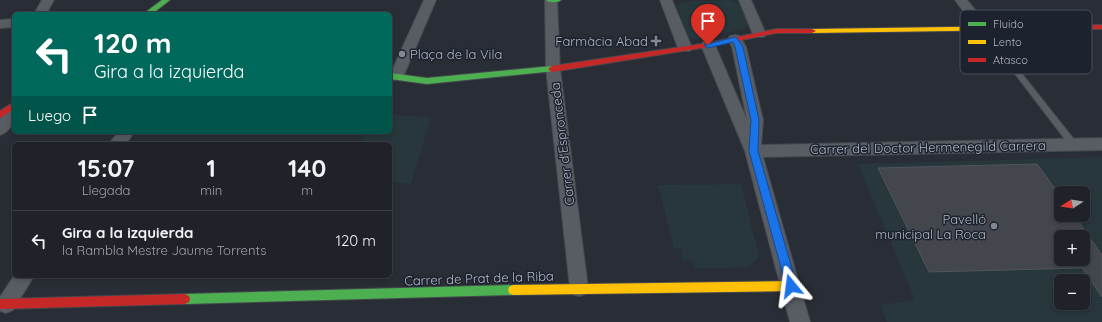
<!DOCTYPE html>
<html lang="es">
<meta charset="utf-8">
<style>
:root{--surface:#1f2228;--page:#272a30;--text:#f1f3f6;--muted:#a1a4a8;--line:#3c3f45}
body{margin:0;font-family:Quicksand,sans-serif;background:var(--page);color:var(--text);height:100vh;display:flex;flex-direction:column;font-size:15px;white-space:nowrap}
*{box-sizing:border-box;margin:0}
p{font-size:13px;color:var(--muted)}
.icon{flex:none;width:22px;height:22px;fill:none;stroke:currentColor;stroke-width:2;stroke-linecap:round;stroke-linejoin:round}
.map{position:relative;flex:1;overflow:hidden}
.sheet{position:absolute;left:12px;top:142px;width:380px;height:136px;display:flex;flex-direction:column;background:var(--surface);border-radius:6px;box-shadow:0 2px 6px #0003,0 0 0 1px var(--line)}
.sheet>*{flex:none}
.hud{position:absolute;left:12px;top:12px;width:380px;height:122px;border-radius:6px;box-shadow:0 2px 6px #0003,0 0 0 1px var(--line);background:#00695c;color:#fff;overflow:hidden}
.needle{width:26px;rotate:258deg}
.tools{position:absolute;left:1054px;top:186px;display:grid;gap:8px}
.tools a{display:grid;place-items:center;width:36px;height:36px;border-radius:6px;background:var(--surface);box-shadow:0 2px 6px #0003,0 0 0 1px var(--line);font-size:20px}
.pin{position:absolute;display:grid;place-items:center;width:34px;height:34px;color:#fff;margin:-41px -17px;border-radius:50% 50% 50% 0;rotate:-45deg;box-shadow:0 0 4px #0007}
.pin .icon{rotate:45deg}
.me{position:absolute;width:44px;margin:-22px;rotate:344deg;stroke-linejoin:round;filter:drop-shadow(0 0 3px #0008)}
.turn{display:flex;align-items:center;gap:14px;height:84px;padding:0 16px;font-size:18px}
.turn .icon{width:52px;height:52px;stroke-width:2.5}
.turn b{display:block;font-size:28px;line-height:34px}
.then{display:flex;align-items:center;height:38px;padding:0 16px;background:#0003;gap:8px;font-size:15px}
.eta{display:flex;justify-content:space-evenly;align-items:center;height:68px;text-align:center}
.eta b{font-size:24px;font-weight:800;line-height:28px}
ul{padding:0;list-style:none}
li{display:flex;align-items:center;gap:12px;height:60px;padding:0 16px;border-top:1px solid var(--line)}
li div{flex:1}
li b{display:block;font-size:15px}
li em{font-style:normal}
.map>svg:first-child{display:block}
.green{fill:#27373b;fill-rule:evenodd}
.building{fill:#43464d;stroke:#51555d;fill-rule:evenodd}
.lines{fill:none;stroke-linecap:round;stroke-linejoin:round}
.lane-casing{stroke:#45484e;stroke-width:2}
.street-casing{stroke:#45484e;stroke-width:2}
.fast-casing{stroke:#45484e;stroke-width:2}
.slow-casing{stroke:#45484e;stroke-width:2}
.jam-casing{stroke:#45484e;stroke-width:2}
.lane{fill:#585c63;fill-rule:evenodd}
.street{fill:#585c63;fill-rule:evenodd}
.fast{fill:#4caf50;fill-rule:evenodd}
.slow{fill:#ffc107;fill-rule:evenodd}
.jam{fill:#c62828;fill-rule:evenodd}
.route{fill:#1a73e8;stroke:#114b97}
.poi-dot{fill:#838793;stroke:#1d222f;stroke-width:1.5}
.labels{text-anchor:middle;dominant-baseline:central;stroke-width:3;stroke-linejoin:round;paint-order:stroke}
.poi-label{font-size:13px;fill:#b3b8c6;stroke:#1d222f;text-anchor:end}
.street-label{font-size:13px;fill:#b3b8c6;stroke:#1d222f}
.key{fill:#1d222f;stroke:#4a4f5c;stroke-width:1}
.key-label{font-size:11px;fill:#b3b8c6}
</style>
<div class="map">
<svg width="1102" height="322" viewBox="0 0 1102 322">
<rect width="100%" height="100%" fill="#292d35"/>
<!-- green -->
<g class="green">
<polygon points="730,0 740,4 748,23 745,29 696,39 687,37 677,6 683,2"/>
<polygon points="390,114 431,118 411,184 390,182 390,144 361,144 366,132 390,132"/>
<path d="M1102,157V322H887L880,305L915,300L858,164ZM1061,193H1083V215H1061ZM1061,237H1083V259H1061ZM1061,281H1083V303H1061Z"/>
<polygon points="741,184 759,257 747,267 694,269 692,260 683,260 682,249 674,248 658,185"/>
</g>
<!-- building -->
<path class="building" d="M1037,164L1061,197V215H1074L1102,255V297L1082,268L929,272L878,168ZM1061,237H1083V259H1061Z"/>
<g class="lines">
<!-- lane casing -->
<g class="lane-casing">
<polygon id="lane" points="983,26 985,27 1076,142 1077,144 1076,146 1070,146 981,29 980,28"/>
</g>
<!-- street casing -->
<g class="street-casing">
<g id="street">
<polygon points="42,0 54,0 46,14 34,14"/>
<polygon points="424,0 436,0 403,77 401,80 391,80 390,75"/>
<polygon points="545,0 557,0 560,69 588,288 586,294 579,296 572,294 570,288 546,69"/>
<polygon points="660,0 672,0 692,48 690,51 680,51 678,48"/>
<polygon points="739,0 751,0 766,34 764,37 754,37"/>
<polygon points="955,0 967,0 990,28 988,31 978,31"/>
<polygon points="14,19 14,27 0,28 0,20"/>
<polygon points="735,35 740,36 746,47 763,120 761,145 1102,138 1102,150 763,157 810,322 790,322 745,151 701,45 703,42 713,42 715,45 747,120 732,47 728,39 730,36"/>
<path d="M11,111L14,112C14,122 11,131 0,135V119L6,112Z"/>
<polygon points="118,132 134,132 126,144 109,144"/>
<polygon points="14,276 34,276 13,310 6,313 0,311 0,297"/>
</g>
</g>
<!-- fast casing -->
<g class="fast-casing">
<g id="fast">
<polygon points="162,0 170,0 152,14 143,14"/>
<path d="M546,0H561C558,3 549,3 546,0Z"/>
<polygon points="552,66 556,69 555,71 427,84 390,79 390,73 427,78"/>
<polygon points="513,285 517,287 518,290 517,293 513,295 185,304 181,302 180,299 181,296 185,294"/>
</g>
</g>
<!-- slow casing -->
<g class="slow-casing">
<g id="slow">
<polygon points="1020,26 1023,26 1023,30 812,33 808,31 812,29"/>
<polygon points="791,281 795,283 796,286 795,289 791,291 513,295 509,293 508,290 509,287 513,285"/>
</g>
</g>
<!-- jam casing -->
<g class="jam-casing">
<g id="jam">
<polygon points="1102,25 1102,29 1020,30 1016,28 1020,26"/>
<polygon points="776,29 812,29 816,31 812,33 776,33 708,47 552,72 548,69 552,66 708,43"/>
<polygon points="14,102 14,109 0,118 0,111"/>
<polygon points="185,294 189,296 190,299 189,302 185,304 0,309 0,299"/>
</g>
</g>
<!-- lane -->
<use href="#lane" class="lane"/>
<!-- street -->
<use href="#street" class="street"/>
<!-- fast -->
<use href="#fast" class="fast"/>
<!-- slow -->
<use href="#slow" class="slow"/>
<!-- jam -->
<use href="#jam" class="jam"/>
</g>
<!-- route -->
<polygon class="route" points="735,37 737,38 743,47 759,120 758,151 797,286 795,290 791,291 788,290 786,286 749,151 751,120 735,47 733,42 708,48 704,45"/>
<!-- markers -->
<g class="poi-dot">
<path d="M654 35h4v4h4v4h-4v4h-4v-4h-4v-4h4z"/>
<circle cx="402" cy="54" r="4"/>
<circle cx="994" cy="226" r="4"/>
</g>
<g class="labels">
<!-- poi labels -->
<g class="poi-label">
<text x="648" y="41">Farmàcia Abad</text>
<text x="410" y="54" text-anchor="start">Plaça de la Vila</text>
<text x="986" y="219">Pavelló<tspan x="986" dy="15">municipal La Roca</tspan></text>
</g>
<!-- street labels -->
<g class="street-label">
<text transform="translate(562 144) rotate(-97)">Carrer d'Espronceda</text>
<text transform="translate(928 147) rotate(-1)">Carrer del Doctor Hermenegild Carrera</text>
<text transform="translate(479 278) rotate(-2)">Carrer de Prat de la Riba</text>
</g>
</g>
<!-- legend -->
<rect x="960" y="10" width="132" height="64" rx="6" class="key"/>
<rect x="968" y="22" width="18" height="4" fill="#4caf50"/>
<rect x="968" y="40" width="18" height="4" fill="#ffc107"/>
<rect x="968" y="58" width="18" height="4" fill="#c62828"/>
<g class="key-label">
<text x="993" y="28">Fluido</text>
<text x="993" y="46">Lento</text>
<text x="993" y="64">Atasco</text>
</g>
</svg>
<div class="tools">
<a><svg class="needle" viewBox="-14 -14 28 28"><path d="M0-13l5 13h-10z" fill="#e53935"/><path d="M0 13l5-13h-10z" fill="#a1a4a8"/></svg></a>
<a>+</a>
<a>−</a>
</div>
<div class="pin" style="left:708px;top:45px;background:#d93025"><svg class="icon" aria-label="arrive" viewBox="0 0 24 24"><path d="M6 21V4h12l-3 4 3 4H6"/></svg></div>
<svg class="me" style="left:791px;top:286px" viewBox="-20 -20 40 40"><path d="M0-17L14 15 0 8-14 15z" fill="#1a73e8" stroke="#fff" stroke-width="4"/></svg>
<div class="hud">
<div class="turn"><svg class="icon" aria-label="left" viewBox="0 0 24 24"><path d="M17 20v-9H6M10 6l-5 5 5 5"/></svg><div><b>120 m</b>Gira a la izquierda</div></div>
<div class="then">Luego<svg class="icon" aria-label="arrive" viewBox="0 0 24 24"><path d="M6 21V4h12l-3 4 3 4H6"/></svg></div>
</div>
<section class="sheet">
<div class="eta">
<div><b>15:07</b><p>Llegada</p></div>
<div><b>1</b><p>min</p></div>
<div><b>140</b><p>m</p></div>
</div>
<ul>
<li><svg class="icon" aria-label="left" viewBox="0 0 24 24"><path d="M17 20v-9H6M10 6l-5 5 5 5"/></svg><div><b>Gira a la izquierda</b><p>la Rambla Mestre Jaume Torrents</p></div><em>120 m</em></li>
</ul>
</section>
</div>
